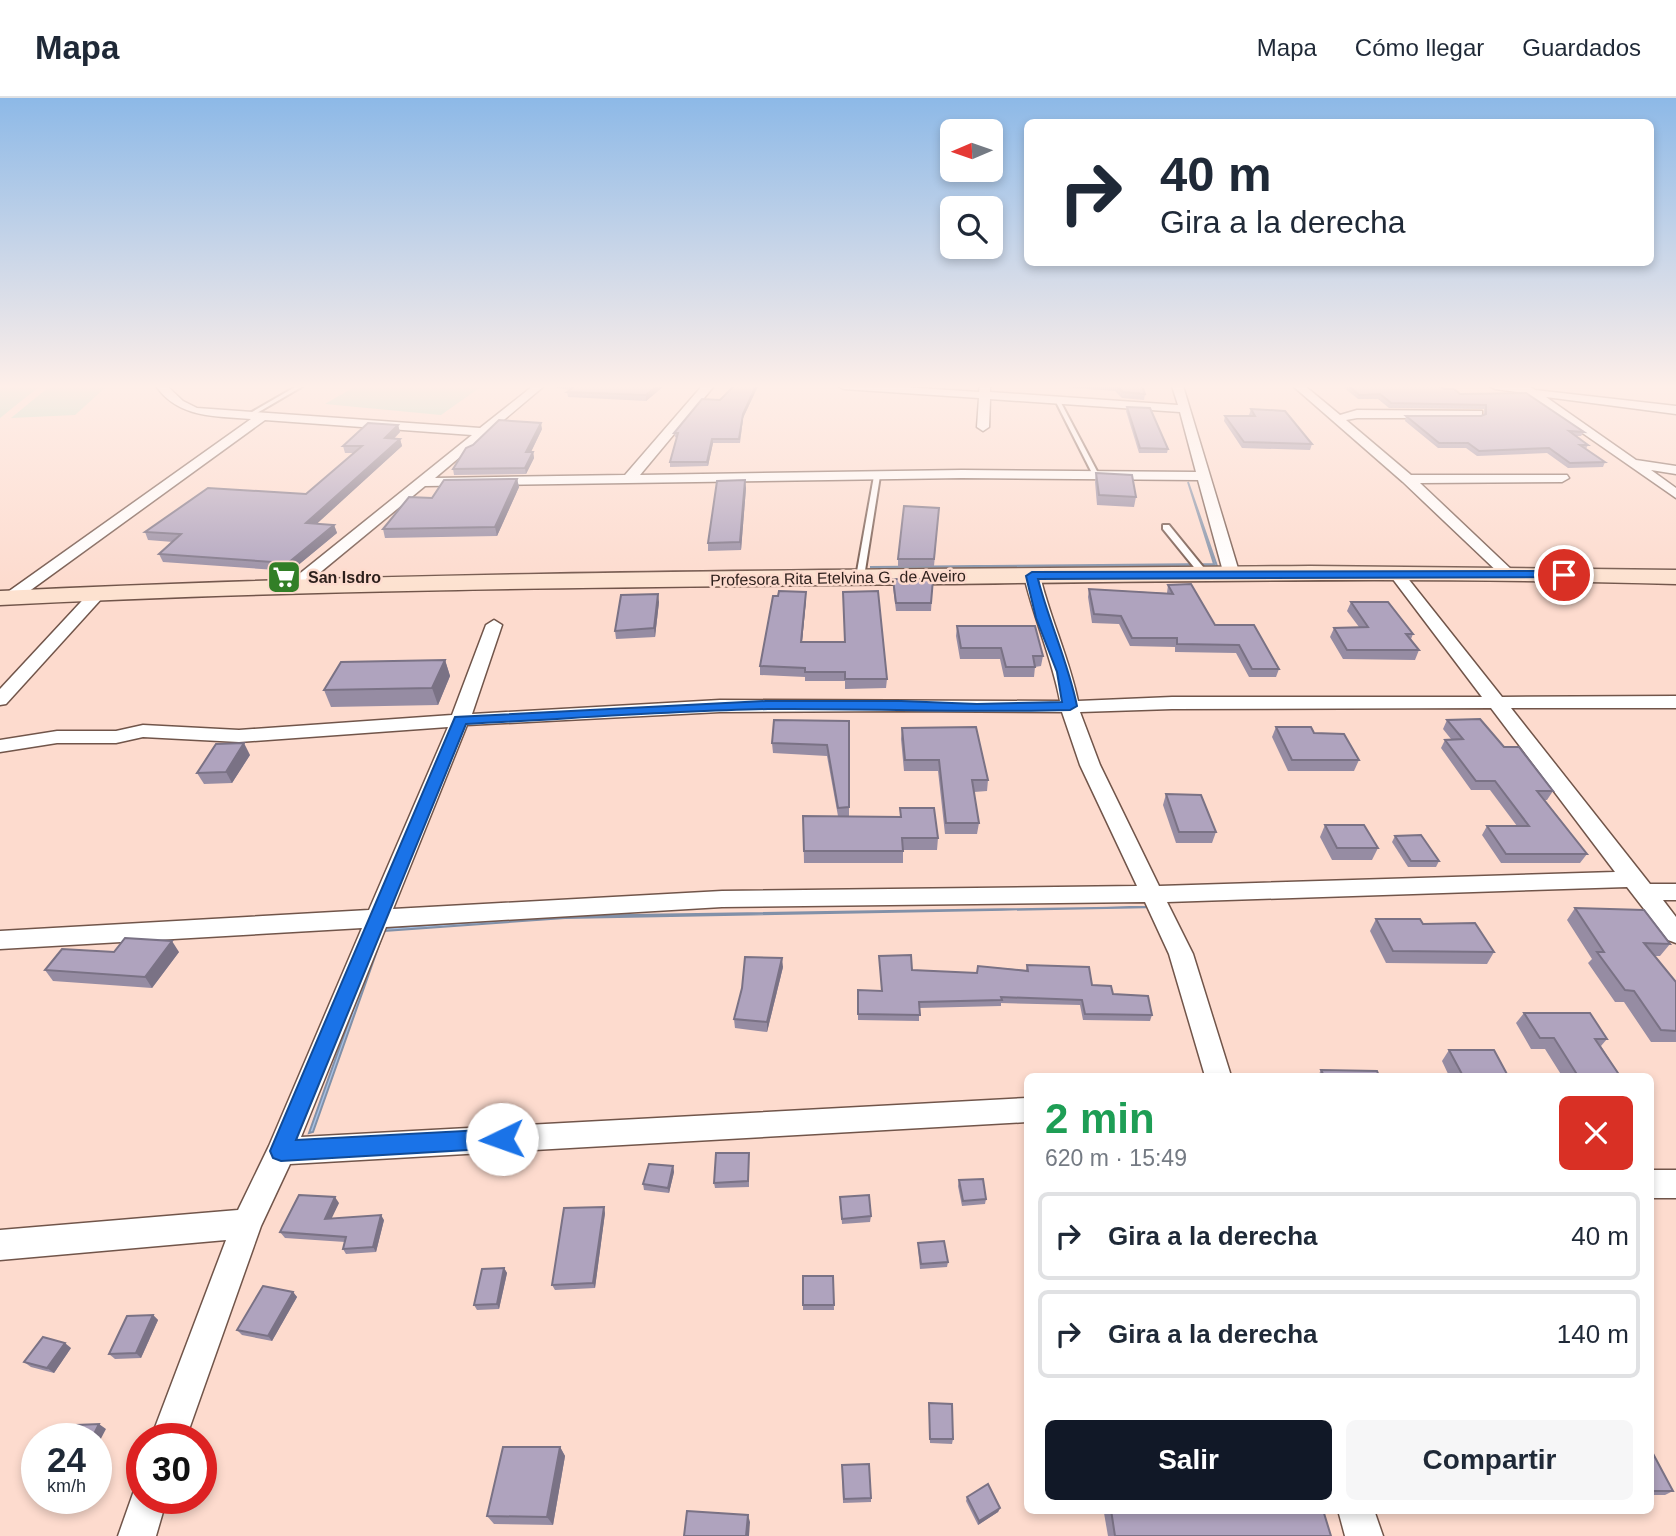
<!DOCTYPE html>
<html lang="es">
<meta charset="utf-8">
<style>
:root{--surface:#fff;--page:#f6f6f7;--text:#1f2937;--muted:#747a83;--line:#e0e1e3;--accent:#111827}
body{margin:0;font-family:Arial,sans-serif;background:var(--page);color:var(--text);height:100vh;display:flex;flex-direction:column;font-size:26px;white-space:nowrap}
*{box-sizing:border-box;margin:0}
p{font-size:23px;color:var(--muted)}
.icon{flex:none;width:38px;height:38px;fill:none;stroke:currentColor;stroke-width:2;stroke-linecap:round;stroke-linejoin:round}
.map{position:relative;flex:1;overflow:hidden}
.side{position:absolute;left:1024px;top:975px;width:630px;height:441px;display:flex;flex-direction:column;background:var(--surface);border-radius:10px;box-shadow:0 4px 10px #0003}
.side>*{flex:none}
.hud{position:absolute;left:1024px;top:21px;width:630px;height:147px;border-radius:10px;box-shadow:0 4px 10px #0003;background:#fff;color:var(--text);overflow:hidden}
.needle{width:46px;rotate:268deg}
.buttons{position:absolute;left:940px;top:21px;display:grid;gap:14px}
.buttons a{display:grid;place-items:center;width:63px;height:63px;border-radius:10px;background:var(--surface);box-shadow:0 4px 10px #0003;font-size:35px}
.speed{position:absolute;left:21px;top:1325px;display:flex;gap:14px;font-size:35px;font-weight:700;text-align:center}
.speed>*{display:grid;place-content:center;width:91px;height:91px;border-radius:50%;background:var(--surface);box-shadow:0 4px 10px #0003;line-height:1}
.speed small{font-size:18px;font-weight:400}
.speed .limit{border:10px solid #d22;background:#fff;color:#111}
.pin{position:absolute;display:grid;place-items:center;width:60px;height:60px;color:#fff;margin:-30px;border:4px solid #fff;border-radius:50%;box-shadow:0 2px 7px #0007}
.me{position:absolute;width:77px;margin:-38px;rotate:267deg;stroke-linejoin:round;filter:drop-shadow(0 0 5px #0008)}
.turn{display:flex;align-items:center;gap:24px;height:147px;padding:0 21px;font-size:32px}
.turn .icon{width:91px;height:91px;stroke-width:2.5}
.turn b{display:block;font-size:49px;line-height:60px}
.round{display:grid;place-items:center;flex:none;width:74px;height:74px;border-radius:10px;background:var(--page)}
.overview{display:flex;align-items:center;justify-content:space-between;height:119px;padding:0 21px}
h1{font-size:42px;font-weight:700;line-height:52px;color:#1e9e55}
.action{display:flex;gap:14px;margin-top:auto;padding:14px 21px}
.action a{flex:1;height:80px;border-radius:10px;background:var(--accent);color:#fff;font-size:28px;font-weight:700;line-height:80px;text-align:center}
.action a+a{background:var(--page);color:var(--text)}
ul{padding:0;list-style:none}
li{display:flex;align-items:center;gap:21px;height:88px;margin:0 14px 10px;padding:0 7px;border:4px solid var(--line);border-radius:10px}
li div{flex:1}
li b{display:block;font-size:26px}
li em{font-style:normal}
header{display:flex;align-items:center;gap:42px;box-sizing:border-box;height:98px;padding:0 35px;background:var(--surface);border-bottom:2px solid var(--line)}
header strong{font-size:33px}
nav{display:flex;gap:38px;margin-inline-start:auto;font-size:24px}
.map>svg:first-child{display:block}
.green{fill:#b1dfc8}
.water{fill:#a5c0e5;stroke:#8190a8;stroke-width:2}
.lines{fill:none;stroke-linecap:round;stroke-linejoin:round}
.lane-casing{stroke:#71554a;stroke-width:4}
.street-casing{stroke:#71554a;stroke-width:3}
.secondary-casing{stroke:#71554a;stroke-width:3}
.lane{fill:#fff;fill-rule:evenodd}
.street{fill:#fff;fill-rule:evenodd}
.secondary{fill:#fde2d0;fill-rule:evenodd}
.wall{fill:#968ca3}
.shaded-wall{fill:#7a7285}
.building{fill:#afa3be;stroke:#7a7285;stroke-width:2}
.route{fill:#1a73e8;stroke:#114b97;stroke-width:2}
.labels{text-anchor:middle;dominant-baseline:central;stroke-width:5;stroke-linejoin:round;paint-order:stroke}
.far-poi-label{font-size:16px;font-weight:bold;fill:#2c1f1b;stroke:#fddbce;text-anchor:start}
.far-street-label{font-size:16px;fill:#2c1f1b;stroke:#fddbce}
</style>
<header>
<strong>Mapa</strong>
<nav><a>Mapa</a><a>Cómo llegar</a><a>Guardados</a></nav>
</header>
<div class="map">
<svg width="1676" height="1438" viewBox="0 0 1676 1438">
<rect width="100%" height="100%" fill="#fddbce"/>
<!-- green -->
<g class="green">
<polygon points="0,288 40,288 0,320"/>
<polygon points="50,288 107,288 75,317 11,320"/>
<polygon points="356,288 482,288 441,317 325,306"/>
</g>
<!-- water -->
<g class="water">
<polygon points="1188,384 1217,468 870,469 1214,466"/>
<polygon points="1158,809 565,820 384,833 313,1034 309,1035 382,830 564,818"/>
</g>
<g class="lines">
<!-- lane casing -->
<g class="lane-casing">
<g id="lane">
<polygon points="297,288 303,288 250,319 245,318"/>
<polygon points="1055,302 1060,303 1099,377 1098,378 1093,377"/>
<polygon points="877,376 880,378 864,479 860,481 856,479 874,378"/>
<polygon points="1163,427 1169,427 1208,475 1208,479 1202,479 1163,431"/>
</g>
</g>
<!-- street casing -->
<g class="street-casing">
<g id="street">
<path d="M156,288H167L183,303L197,310L480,330L533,288H544L435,380L625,377L702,288H714L640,377L962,372L1196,374L1180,314L990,301L989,329L983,333L977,329L979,300L844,291L838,288H888L979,294L980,288H990V294L1178,307L1172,288H1183L1240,477L1232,482L1224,477L1198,382L962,380L425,388L300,491H288L286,488L288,485L472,337L265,322L17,502H5L3,499L5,496L251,321C215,318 178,320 156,288Z"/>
<polygon points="1293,288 1305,288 1340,317 1357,312 1482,313 1482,319 1478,320 1357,320 1346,322 1411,377 1567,377 1569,380 1562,384 1420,385 1513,473 1516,476 1513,479 1503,479 1403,384"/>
<polygon points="1489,288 1529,288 1535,292 1676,308 1676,316 1546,299 1636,362 1676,368 1676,376 1651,372 1676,390 1676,400 1525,295 1495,291"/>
<path d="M1397,471L1402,473L1502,599L1676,598V610H1511L1650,786H1676V802H1663L1676,819V845L1668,842L1627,789L1167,804L1193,856L1231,978H1205L1169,856L1145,804L722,809L386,829L301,1039L1027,1000V1024L290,1066L261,1128L186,1340H151L226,1142L0,1162V1132L238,1112L269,1048L362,830L0,851V833L369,812L448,629L239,644L143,639L116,645H57L0,654V642L57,633H116L143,627L239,632L452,617L486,527L494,522L502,527L472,616L720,602L1060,603C1052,560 1034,521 1024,478L1032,473L1040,478C1050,520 1069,560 1078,603L1172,599H1482L1389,476ZM1491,610L1615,774L1159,788L1100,667L1080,614L1172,611ZM901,613L1062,614L1080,667L1137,788L722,793L393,811L467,627L720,614Z"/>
<polygon points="98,490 104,492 106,495 104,498 6,606 0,607 0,591 92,492"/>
<rect x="1650" y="1072" width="26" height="28"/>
<polygon points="142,1385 142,1400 167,1400 156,1438 118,1438 136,1387"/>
<polygon points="1338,1412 1374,1412 1383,1438 1345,1438"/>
</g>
</g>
<!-- secondary casing -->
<g class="secondary-casing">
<path id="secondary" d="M1310,468L1676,472V486C1432,479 1188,483 943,486C629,489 314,491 0,507V493C436,472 873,472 1310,468Z"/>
</g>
<!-- lane -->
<use href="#lane" class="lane"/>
<!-- street -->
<use href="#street" class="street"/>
<!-- secondary -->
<use href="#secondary" class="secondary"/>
</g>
<!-- wall -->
<g class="wall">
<polygon points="553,288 664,288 646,303 568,299 567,294 570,292 553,289"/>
<polygon points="734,288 758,288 743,320 740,345 713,345 708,368 670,369 670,364 677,340 675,339 674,335 720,302"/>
<polygon points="1062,288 1142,288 1145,296 1144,302 1122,300 1115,293 1061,289"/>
<polygon points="1342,288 1439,288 1444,291 1584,334 1581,338 1576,338 1588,347 1586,351 1605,364 1603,369 1568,370 1547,355 1477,358 1466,350 1438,350 1405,323 1406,318 1481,318 1484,317 1484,311 1389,310 1378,301 1358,301"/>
<polygon points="1127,309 1168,351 1167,355 1139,355 1126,313"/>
<polygon points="1251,311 1312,346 1310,352 1242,350 1224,323 1225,318 1249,317"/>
<polygon points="398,327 400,334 394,341 400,341 402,348 316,426 334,427 337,435 291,473 163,464 159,456 173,444 148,442 145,434 306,396 354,355 345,355 343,348"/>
<polygon points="542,331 531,354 533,354 534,360 526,376 454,377 453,371"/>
<polygon points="1096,375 1136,399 1134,409 1097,407 1095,384"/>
<polygon points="517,381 519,389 497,438 385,440 383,431 432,400"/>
<polygon points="746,390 741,452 708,453 708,445"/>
<polygon points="939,410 934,468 898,469 898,461"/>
<polygon points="893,481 933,481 931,513 896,513 893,489"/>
<polygon points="1168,487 1215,527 1279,571 1276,579 1249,579 1236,555 1175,554 1175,549 1130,548 1119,526 1092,525 1088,499 1089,491 1167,495"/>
<polygon points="806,502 802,544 887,581 886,590 845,591 845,583 805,583 805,579 760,577 760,568"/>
<polygon points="659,504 655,539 616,541 615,533"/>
<polygon points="1351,504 1413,536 1411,541 1419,552 1415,562 1343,561 1330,539 1334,530 1359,529 1347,513"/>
<polygon points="957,528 1043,558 1041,568 1035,569 1034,579 1004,579 1000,561 960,561 956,538"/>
<polygon points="445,562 450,578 438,607 331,609 324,592"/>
<polygon points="1447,622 1504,649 1553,693 1547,702 1545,702 1587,756 1580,765 1501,765 1482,737 1487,728 1517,728 1490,692 1471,692 1441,650 1445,642 1451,641 1443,631"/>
<polygon points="849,623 849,718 900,719 900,710 938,740 937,752 903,752 903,765 804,765 803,718 838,718 827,658 773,655 772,645"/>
<polygon points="1276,629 1314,635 1359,662 1354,673 1288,673 1272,639"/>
<polygon points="902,630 988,682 987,693 974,694 979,725 977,736 945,736 938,673 904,673 901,641"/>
<polygon points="250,657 232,685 204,686 197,675"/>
<polygon points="1166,696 1216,734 1212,745 1176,745 1163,707"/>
<polygon points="1325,727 1378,750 1372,762 1332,762 1320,739"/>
<polygon points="1395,738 1439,763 1436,769 1408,769 1392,744"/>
<polygon points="1575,810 1670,846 1660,858 1655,858 1676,884 1676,944 1651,944 1624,904 1615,904 1588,865 1592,861 1567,822"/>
<polygon points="1376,821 1423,826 1494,854 1487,866 1386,865 1370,833"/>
<polygon points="114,854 179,854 152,890 53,883 45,872"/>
<polygon points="879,858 912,872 977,875 978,868 1026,872 1027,867 1092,887 1113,896 1152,917 1150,923 1083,922 1080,907 1001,905 1001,908 919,910 919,923 858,922 858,892 882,892"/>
<polygon points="783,869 767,934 735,930 734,921"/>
<polygon points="1524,915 1607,941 1601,948 1620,978 1562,978 1545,951 1531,951 1516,925"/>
<polygon points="1449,952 1508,978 1449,978 1442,963"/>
<polygon points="1321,972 1379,978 1318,978"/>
<polygon points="749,1055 749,1089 715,1090 714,1085"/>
<polygon points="673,1068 674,1074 669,1095 644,1092 643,1086"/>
<polygon points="959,1082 986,1101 985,1106 962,1108 958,1088"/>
<polygon points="840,1099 871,1118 870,1124 842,1126"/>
<polygon points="339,1105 331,1120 384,1122 376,1154 346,1156 343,1151 345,1144 285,1140 280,1134"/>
<polygon points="605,1115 595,1190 555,1192 552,1187"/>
<polygon points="918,1145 948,1164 947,1169 920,1171 918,1150"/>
<polygon points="504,1170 507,1175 499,1211 477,1212 474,1207"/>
<polygon points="803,1178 833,1178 834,1212 803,1212"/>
<polygon points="293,1194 297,1199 272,1243 242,1237 237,1232"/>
<polygon points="153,1217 158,1222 141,1260 115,1261 109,1256"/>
<polygon points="71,1250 54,1275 31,1269 24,1264"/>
<polygon points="929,1305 953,1341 952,1346 930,1345"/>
<polygon points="560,1349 565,1358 553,1427 494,1426 487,1418"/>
<polygon points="1650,1350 1673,1393 1665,1397 1650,1397"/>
<polygon points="842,1367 871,1400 871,1404 843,1405"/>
<polygon points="967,1399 1000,1410 998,1414 978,1427 966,1403"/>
<polygon points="1106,1412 1323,1412 1331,1438 1108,1438 1104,1415"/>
</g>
<!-- shaded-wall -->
<g class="shaded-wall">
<polygon points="657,288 664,288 646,303 646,297"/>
<polygon points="756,288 758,288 743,320 740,345 743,316"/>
<polygon points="541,325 542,331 528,360 526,354"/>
<polygon points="398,327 400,334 387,347 385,340"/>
<polygon points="400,341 402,348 309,433 306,425"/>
<polygon points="712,341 713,345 708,368 707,364"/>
<polygon points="533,354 534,360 526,376 525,370"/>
<polygon points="517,381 519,389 497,438 495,429"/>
<polygon points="745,382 746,390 741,452 740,444"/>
<polygon points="334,427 337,435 291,473 288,465"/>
<polygon points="806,494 806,502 801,553 801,544"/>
<polygon points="658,496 659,504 655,539 654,530"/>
<polygon points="445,562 450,578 438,607 432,590"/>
<polygon points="244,645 250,657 232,685 226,674"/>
<polygon points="172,843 179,854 152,890 145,879"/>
<polygon points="782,860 783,869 767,934 767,924"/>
<polygon points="673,1068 674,1074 669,1095 668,1090"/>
<polygon points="335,1099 339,1105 329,1126 325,1121"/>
<polygon points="604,1109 605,1115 595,1190 593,1185"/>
<polygon points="381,1117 384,1122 376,1154 373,1149"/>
<polygon points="504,1170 507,1175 499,1211 497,1206"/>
<polygon points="293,1194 297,1199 272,1243 268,1238"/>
<polygon points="153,1217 158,1222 141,1260 136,1255"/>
<polygon points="65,1245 71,1250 54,1275 47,1270"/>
<polygon points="99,1326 106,1331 96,1350 96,1340 92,1340"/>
<polygon points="560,1349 565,1358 553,1427 547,1419"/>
<polygon points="1000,1410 998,1414 978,1427 979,1423"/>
<polygon points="748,1417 750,1424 749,1438 746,1438"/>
</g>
<!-- building -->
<g class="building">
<polygon points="575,288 657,288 646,297 567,294"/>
<polygon points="734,288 756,288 743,316 739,341 712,341 707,364 670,364 678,335 674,335 702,301 720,302"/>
<polygon points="1117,288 1142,288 1145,296 1123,294"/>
<polygon points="1349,288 1439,288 1444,291 1454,291 1460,296 1526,295 1584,334 1569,333 1588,347 1580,347 1605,364 1570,365 1549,350 1479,353 1468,345 1439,345 1406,318 1481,318 1486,316 1486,307 1391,305 1380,296 1359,297"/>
<polygon points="1127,309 1150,310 1168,351 1140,350"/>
<polygon points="1251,311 1285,313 1312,346 1244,344 1225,318 1255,318"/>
<polygon points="499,322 541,325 526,354 533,354 525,370 453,371 466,350 473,347"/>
<polygon points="368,325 398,327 385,340 400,341 306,425 334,427 288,465 159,456 181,436 145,434 208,390 306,396 362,348 343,348"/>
<polygon points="1096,375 1132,377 1136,399 1099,397"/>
<polygon points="517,381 495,429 383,431 409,399 432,400 444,382"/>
<polygon points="745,382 740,444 708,445 717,383"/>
<polygon points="904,408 939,410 934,461 898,461"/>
<polygon points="893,481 933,481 931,505 896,505"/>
<polygon points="1191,486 1215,527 1254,527 1279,571 1252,571 1239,547 1177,546 1177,540 1132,540 1121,518 1094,516 1089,491 1173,496 1168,487"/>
<polygon points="779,493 806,494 801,544 845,544 843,494 878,493 887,581 845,581 845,574 805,574 805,570 760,568 773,498 778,498"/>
<polygon points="658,496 654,530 615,533 621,497"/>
<polygon points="1351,504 1388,504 1413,536 1406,536 1419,552 1347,552 1334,530 1368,529"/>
<polygon points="957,528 1035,528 1043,558 1033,558 1035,569 1006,569 1001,550 961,550"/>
<polygon points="445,562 432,590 324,592 341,564"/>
<polygon points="1480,621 1504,649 1519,649 1553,693 1537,693 1587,756 1506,756 1487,728 1529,728 1495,683 1476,683 1445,642 1463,641 1447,622"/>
<polygon points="774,622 849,623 849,709 838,710 827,647 772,645"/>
<polygon points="976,629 988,682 972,682 979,725 946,725 939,662 905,662 902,630"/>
<polygon points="1276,629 1311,629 1314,635 1344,636 1359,662 1292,662"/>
<polygon points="244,645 226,674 197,675 216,646"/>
<polygon points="1166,696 1201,697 1216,734 1179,734"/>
<polygon points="900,710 934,710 938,740 902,740 903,753 804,753 803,718 901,719"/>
<polygon points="1325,727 1364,727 1378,750 1337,750"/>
<polygon points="1421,737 1439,763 1411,763 1395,738"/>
<polygon points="1575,810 1644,812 1670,846 1644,845 1676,884 1676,933 1661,932 1634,893 1625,892 1597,854 1604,854"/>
<polygon points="1376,821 1420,821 1423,826 1475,825 1494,854 1393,853"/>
<polygon points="125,840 172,843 145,879 45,872 62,851 114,854"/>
<polygon points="911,857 912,872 977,875 978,868 1028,873 1027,867 1089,869 1092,887 1111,888 1113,896 1148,898 1152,917 1085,916 1082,902 1001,899 1002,902 919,904 920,917 858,916 858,892 882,893 879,858"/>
<polygon points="745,859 782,860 767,924 734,921 742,890"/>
<polygon points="1524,915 1590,915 1607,941 1595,941 1620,978 1578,978 1554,940 1540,940"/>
<polygon points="1449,952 1494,952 1508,978 1463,978"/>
<polygon points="1321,972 1377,973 1379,978 1324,978"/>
<polygon points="716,1055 749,1055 748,1083 714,1085"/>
<polygon points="649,1066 673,1068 668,1090 643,1086"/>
<polygon points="983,1081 986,1101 963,1103 959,1082"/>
<polygon points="299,1097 335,1099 325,1121 381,1117 373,1149 343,1151 346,1139 280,1134"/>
<polygon points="869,1097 871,1118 842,1121 840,1099"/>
<polygon points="604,1109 593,1185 552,1187 564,1110"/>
<polygon points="944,1143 948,1164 921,1166 918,1145"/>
<polygon points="504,1170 497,1206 474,1207 482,1171"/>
<polygon points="803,1178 833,1178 834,1207 803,1207"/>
<polygon points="263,1188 293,1194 268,1238 237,1232"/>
<polygon points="153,1217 136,1255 109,1256 127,1218"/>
<polygon points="43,1239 65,1245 47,1270 24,1264"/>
<polygon points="929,1305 952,1306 953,1341 930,1341"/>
<polygon points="99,1326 92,1340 69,1340 76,1327"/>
<polygon points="503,1349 560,1349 547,1419 487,1418"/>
<polygon points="1650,1350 1673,1393 1650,1393"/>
<polygon points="869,1366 871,1400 844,1401 842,1367"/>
<polygon points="988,1386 1000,1410 979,1423 967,1399"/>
<polygon points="1111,1412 1323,1412 1331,1438 1115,1438"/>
<polygon points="687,1413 748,1417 746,1438 684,1438"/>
</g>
<!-- sky -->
<linearGradient id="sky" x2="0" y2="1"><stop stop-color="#8db9e7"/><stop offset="0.59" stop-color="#feefe9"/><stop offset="1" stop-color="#feefe9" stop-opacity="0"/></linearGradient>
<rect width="1676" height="489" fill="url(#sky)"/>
<!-- route -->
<path class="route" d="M1564,473L1568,474V479L1038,481C1049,524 1068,564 1077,608L1070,612C969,615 869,610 768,611C667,613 566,621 466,626L296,1042L502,1031L509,1034L513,1041L509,1048L502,1050L281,1063L273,1060L270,1053L455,619L766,603H901L977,606L1062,604L1057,574L1036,520L1026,478L1032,474Z"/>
<!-- icons -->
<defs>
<g id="supermarket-square" transform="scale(1.75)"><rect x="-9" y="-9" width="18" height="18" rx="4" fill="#327f27" stroke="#fddbce"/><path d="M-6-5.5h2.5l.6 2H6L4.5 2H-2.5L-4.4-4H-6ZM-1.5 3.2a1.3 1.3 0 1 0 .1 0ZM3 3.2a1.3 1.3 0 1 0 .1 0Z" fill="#fff"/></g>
</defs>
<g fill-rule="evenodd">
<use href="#supermarket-square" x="284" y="479"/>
</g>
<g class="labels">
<!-- far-poi labels -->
<g class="far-poi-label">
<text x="308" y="479">San Isdro</text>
</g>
<!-- far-street labels -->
<g class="far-street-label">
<text transform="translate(838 480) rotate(-1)">Profesora Rita Etelvina G. de Aveiro</text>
</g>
</g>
</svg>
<div class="buttons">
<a><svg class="needle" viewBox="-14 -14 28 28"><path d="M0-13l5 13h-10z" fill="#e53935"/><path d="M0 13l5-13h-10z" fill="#747a83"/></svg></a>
<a><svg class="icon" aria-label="search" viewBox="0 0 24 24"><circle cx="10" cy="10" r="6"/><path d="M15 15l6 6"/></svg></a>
</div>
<div class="speed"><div>24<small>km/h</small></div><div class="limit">30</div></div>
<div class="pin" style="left:1564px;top:477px;background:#d93025"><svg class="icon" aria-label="arrive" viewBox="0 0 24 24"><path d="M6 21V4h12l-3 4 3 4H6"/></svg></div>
<svg class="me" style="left:502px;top:1041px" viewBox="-20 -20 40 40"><circle r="19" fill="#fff"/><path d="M0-13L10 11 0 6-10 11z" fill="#1a73e8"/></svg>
<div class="hud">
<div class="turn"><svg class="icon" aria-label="right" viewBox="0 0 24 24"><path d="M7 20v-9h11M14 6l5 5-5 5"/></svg><div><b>40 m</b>Gira a la derecha</div></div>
</div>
<section class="side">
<div class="overview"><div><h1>2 min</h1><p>620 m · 15:49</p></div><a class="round" style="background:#d93025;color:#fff"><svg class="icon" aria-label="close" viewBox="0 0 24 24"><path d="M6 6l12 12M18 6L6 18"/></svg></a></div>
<ul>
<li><svg class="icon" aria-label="right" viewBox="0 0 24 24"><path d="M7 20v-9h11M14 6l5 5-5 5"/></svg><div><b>Gira a la derecha</b></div><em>40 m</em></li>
<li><svg class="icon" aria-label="right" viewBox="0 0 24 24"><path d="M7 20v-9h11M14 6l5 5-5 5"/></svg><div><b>Gira a la derecha</b></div><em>140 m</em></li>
</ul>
<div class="action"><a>Salir</a><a>Compartir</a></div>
</section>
</div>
